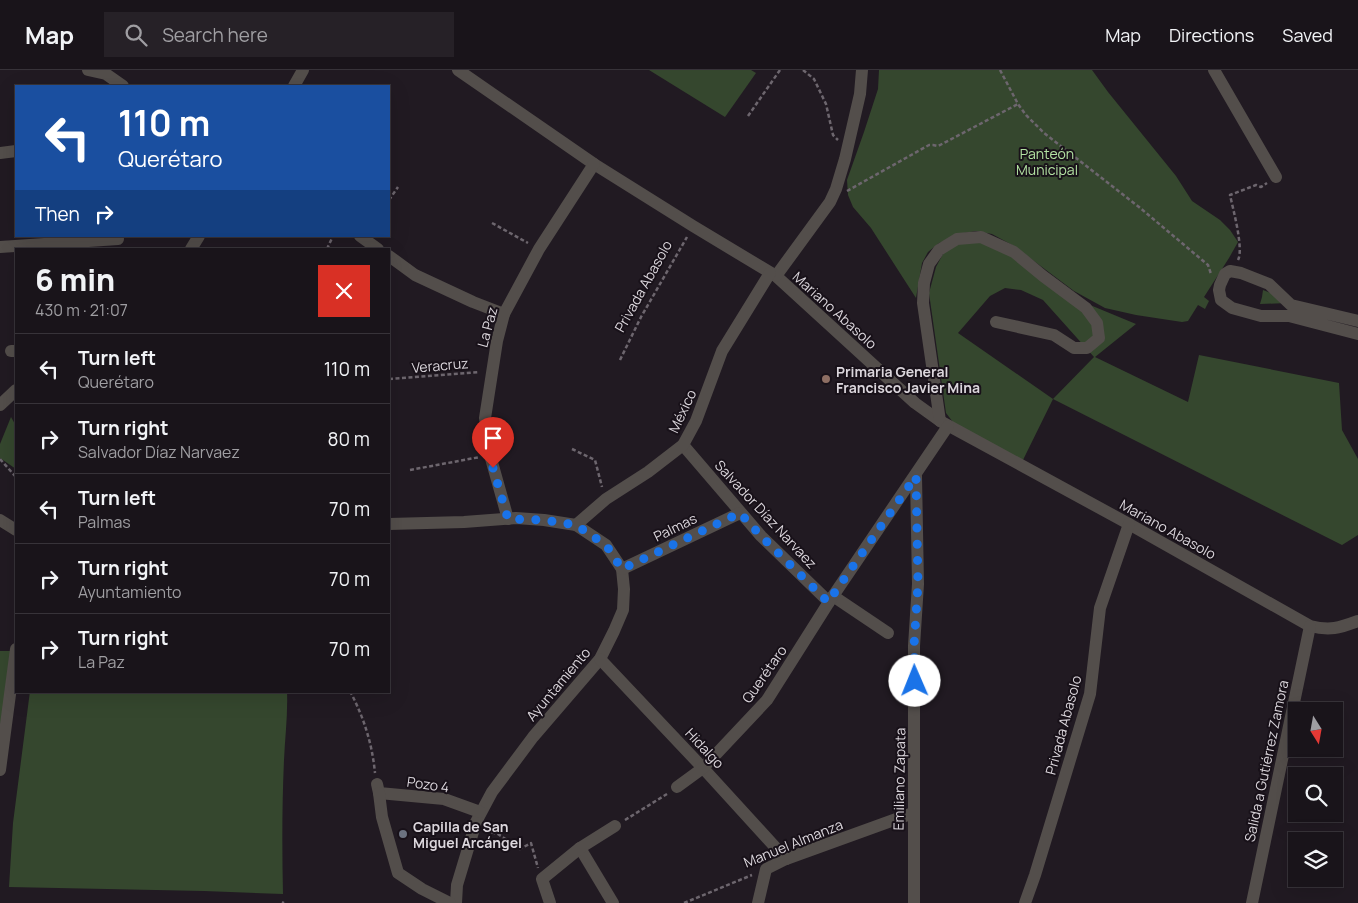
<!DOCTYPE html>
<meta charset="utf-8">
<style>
:root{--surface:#19141a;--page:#262127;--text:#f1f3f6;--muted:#9f9ea2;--line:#373339}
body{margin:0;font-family:Manrope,sans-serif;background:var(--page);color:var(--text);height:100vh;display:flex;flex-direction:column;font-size:19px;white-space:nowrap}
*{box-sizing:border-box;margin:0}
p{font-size:16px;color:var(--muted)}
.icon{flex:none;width:28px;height:28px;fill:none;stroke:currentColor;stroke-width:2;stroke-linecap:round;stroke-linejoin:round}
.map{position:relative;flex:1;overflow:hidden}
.sheet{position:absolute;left:15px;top:178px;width:375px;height:445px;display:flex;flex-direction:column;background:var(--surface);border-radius:0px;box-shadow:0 5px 20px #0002,0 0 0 1px var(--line)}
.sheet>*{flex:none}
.hud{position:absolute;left:15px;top:15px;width:375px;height:152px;border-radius:0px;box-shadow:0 5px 20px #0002,0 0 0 1px var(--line);background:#1a4fa0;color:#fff;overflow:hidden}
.needle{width:32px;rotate:169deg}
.tools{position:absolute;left:1288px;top:632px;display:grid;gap:10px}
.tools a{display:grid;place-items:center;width:55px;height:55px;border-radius:0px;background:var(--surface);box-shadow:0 5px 20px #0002,0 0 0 1px var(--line);font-size:25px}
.pin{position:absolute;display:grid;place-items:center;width:42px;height:42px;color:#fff;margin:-51px -21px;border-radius:50% 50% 50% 0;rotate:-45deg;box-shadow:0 0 5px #0007}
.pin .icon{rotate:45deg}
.me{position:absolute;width:55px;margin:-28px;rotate:359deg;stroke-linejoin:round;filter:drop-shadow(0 0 4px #0008)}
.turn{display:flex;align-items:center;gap:18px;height:105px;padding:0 20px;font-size:22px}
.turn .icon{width:65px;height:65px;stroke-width:2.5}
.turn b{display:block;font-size:35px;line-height:42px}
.then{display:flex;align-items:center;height:48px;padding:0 20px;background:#0003;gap:10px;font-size:19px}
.round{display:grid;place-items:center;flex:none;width:52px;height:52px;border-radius:0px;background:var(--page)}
.headline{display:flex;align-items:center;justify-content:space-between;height:85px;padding:0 20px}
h1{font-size:30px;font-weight:800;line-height:38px}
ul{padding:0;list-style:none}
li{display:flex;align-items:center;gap:15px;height:70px;padding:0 20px;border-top:1px solid var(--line)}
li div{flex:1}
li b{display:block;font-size:19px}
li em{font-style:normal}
header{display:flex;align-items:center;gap:30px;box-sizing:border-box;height:70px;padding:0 25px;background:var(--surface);border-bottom:1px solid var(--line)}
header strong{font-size:24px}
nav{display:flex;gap:28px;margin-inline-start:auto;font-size:18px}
.search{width:350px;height:45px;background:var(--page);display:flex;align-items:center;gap:12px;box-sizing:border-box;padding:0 18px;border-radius:0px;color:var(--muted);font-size:19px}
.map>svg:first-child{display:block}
.green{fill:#35472e;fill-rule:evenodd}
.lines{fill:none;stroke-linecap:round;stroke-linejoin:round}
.path{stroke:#6d666e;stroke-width:2.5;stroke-dasharray:4 2.5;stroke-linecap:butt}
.minor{stroke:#534e4b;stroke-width:12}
.route{stroke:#1a73e8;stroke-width:9;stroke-dasharray:0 16.2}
.education-dot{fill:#8d6e63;stroke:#181119;stroke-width:2}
.worship-dot{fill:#6b7280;stroke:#181119;stroke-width:2}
.labels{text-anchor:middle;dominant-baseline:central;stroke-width:4;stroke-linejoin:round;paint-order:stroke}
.park-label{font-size:14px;fill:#b3e2a2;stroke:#181119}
.street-label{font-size:14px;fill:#dbd6dc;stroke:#181119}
.poi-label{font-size:14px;font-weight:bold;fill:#dbd6dc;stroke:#181119;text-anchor:start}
</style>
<header>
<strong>Map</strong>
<div class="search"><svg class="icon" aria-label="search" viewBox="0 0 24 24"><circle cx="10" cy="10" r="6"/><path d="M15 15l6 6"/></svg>Search here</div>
<nav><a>Map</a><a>Directions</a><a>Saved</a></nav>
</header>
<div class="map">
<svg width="1358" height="833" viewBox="0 0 1358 833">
<rect width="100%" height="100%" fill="#211a22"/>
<!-- green -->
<g class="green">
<polygon points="649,0 751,0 756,3 725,47"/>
<polygon points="879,0 1092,0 1108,22 1176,106 1192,131 1220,150 1230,160 1238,172 1229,188 1204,227 1209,231 1205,239 1198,235 1188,251 1182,252 1136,245 1105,238 1074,221 1014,176 992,164 976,161 964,163 939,173 928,182 922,193 916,228 871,158 853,137 848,125 847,110 864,62 878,19"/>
<path d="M977,170L999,176L1078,230L1136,254L1095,287L1188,332L1199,285L1339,313L1342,360L1358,389V465L1342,475L1053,329L1022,392L956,356L946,343L929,223L936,197L944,182L959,172ZM1005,218L1021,220L1043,230L1094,287L1053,329L958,263L990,226Z"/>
<polygon points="1263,220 1288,230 1287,233 1260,234 1262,227"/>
<polygon points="11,347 16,356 16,399 0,388 0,374"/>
<polygon points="0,581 13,581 0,672"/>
<path d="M30,621H287C288,644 285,667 284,690C282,735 282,780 283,824L204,821L9,817L13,753Z"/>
</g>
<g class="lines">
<!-- path -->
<g class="path">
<polyline points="803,0 814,9 826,34 833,65 838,70"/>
<polyline points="1000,0 1018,34 1026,45 1044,63 1139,137 1208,195 1211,204"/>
<polyline points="748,46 780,0"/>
<polyline points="847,121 929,75 933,75 938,76 942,74 1018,34"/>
<polyline points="389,130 398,117"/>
<polyline points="492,153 528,173"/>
<polyline points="327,179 333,166"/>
<path d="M1238,190C1244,179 1233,139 1230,125L1256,115L1261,117L1267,113"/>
<polyline points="620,290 641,247 687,167"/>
<polyline points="389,309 479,302"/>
<polyline points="572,379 595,390 602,417"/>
<polyline points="0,389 16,407"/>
<polyline points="410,400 480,387"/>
<path d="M350,621C364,648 372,673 375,703"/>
<polyline points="625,750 667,724"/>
<polyline points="486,759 487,761 498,764 520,779 531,773 538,798"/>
<polyline points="282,832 284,833"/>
<polyline points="684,833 752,805"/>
</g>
<!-- minor -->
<g class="minor">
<polyline points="88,0 106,4 123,16"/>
<path d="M458,0L594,94L693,156L776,206L915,333L940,351L1129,454L1310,556C1330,561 1339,558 1358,551"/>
<polyline points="1214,0 1276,107"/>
<polyline points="294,16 303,0"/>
<polyline points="0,83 16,81"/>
<polyline points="360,166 378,179"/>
<polyline points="0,177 118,169"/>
<polyline points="191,179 199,166"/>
<polyline points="389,186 415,205 473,232 504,244"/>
<polyline points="776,206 830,132 836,119 845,89 860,24 862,0"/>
<polyline points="1358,251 1291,235 1269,214 1241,203 1230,201 1225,204 1220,215 1219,220 1221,230 1232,238 1261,246 1289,246 1358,264"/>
<polyline points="11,281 16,281"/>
<polyline points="0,335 16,320"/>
<polyline points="940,351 923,233 924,213 929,194 939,180 957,169 981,167 1014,182 1043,206 1086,238 1097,253 1099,268 1087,278 1074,278 1054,265 996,252"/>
<polyline points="683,375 761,466 829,532"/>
<polyline points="508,449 490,385 485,348 497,271 504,244 539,179 594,94"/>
<polyline points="0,450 16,460"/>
<polyline points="389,454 464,452 516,448 544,450 576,455 606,475 622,499 624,519 623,540 614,561 600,589 533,667 492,722 476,752 457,815 456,833"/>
<polyline points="576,455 606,429 648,402 683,375 696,351 722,281 770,203"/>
<polyline points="622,499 740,443"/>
<polyline points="833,526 888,563"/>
<polyline points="600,589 703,698 786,789"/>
<polyline points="0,700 16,579"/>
<polyline points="377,714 379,723 444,729 480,742"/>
<polyline points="677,717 703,698 767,630 829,532 948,356"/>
<polyline points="379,723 382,747 398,803 422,819 450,833"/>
<polyline points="580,778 613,833"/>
<polyline points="550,833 542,809 580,778 615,756"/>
<polyline points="758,833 766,799 786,789 913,743"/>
<polyline points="914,833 914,576 918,514 916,406"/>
<polyline points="1025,833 1035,805 1090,624 1100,538 1129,454"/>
<polyline points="1252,833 1310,556"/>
</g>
</g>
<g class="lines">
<!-- route -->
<polyline class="route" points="493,398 508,449 544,450 576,455 606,475 622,499 740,443 761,466 828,532 916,406 918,514 914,576 915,611"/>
</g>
<!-- markers -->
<circle class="education-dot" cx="826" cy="309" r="5"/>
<circle class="worship-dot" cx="403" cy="764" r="5"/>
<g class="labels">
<!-- park labels -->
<g class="park-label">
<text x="1047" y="83">Panteón<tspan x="1047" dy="16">Municipal</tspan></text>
</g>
<!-- street labels -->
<g class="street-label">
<text transform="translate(643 216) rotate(-61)">Privada Abasolo</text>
<text transform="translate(835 240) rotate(42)">Mariano Abasolo</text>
<text transform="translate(487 257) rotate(-75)">La Paz</text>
<text transform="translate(440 295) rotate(-5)">Veracruz</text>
<text transform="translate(682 341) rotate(-65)">México</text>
<text transform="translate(766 444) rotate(47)">Salvador Díaz Narvaez</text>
<text transform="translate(675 457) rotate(-26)">Palmas</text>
<text transform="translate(1168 459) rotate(29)">Mariano Abasolo</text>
<text transform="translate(764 604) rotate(-55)">Querétaro</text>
<text transform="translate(558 614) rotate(-50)">Ayuntamiento</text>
<text transform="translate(1063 655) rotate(-75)">Privada Abasolo</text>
<text transform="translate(705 678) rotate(47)">Hidalgo</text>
<text transform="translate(1266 691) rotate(-78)">Salida a Gutiérrez Zamora</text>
<text transform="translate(899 709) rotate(-89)">Emiliano Zapata</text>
<text transform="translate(428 714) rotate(8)">Pozo 4</text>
<text transform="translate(793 773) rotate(-22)">Manuel Almanza</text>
</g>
<!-- poi labels -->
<g class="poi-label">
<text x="836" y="301">Primaria General<tspan x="836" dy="16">Francisco Javier Mina</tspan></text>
<text x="413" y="756">Capilla de San<tspan x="413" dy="16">Miguel Arcángel</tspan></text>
</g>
</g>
</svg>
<div class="tools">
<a><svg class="needle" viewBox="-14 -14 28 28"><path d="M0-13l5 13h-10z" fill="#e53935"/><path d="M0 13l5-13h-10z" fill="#9f9ea2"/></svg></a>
<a><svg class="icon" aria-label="search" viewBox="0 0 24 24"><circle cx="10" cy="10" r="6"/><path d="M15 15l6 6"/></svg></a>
<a><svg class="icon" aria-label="layers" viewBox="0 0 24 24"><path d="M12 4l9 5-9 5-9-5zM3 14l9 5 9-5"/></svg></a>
</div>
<div class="pin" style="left:493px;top:398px;background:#d93025"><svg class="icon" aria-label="arrive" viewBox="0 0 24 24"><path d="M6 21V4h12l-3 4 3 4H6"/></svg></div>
<svg class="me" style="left:915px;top:611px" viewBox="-20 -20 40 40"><circle r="19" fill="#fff"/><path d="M0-13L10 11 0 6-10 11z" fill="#1a73e8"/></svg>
<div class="hud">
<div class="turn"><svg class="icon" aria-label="left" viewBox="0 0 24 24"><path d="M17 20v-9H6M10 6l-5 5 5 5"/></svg><div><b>110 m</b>Querétaro</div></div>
<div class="then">Then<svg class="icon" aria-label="right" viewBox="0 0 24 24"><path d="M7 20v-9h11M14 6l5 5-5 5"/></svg></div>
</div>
<section class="sheet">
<div class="headline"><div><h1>6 min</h1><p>430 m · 21:07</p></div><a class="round" style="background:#d93025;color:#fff"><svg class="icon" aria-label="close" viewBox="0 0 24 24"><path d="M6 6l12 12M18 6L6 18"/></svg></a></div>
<ul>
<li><svg class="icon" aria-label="left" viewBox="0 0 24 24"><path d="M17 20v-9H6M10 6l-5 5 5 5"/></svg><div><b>Turn left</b><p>Querétaro</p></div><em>110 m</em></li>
<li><svg class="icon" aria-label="right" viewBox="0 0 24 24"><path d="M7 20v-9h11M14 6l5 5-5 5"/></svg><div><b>Turn right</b><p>Salvador Díaz Narvaez</p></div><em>80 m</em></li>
<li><svg class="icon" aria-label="left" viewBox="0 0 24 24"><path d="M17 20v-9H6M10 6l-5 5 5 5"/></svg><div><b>Turn left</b><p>Palmas</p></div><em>70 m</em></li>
<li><svg class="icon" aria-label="right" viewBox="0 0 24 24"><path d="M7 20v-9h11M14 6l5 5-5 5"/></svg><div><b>Turn right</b><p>Ayuntamiento</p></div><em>70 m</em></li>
<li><svg class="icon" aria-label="right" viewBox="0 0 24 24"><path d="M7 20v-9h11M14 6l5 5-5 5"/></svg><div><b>Turn right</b><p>La Paz</p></div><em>70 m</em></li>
</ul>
</section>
</div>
